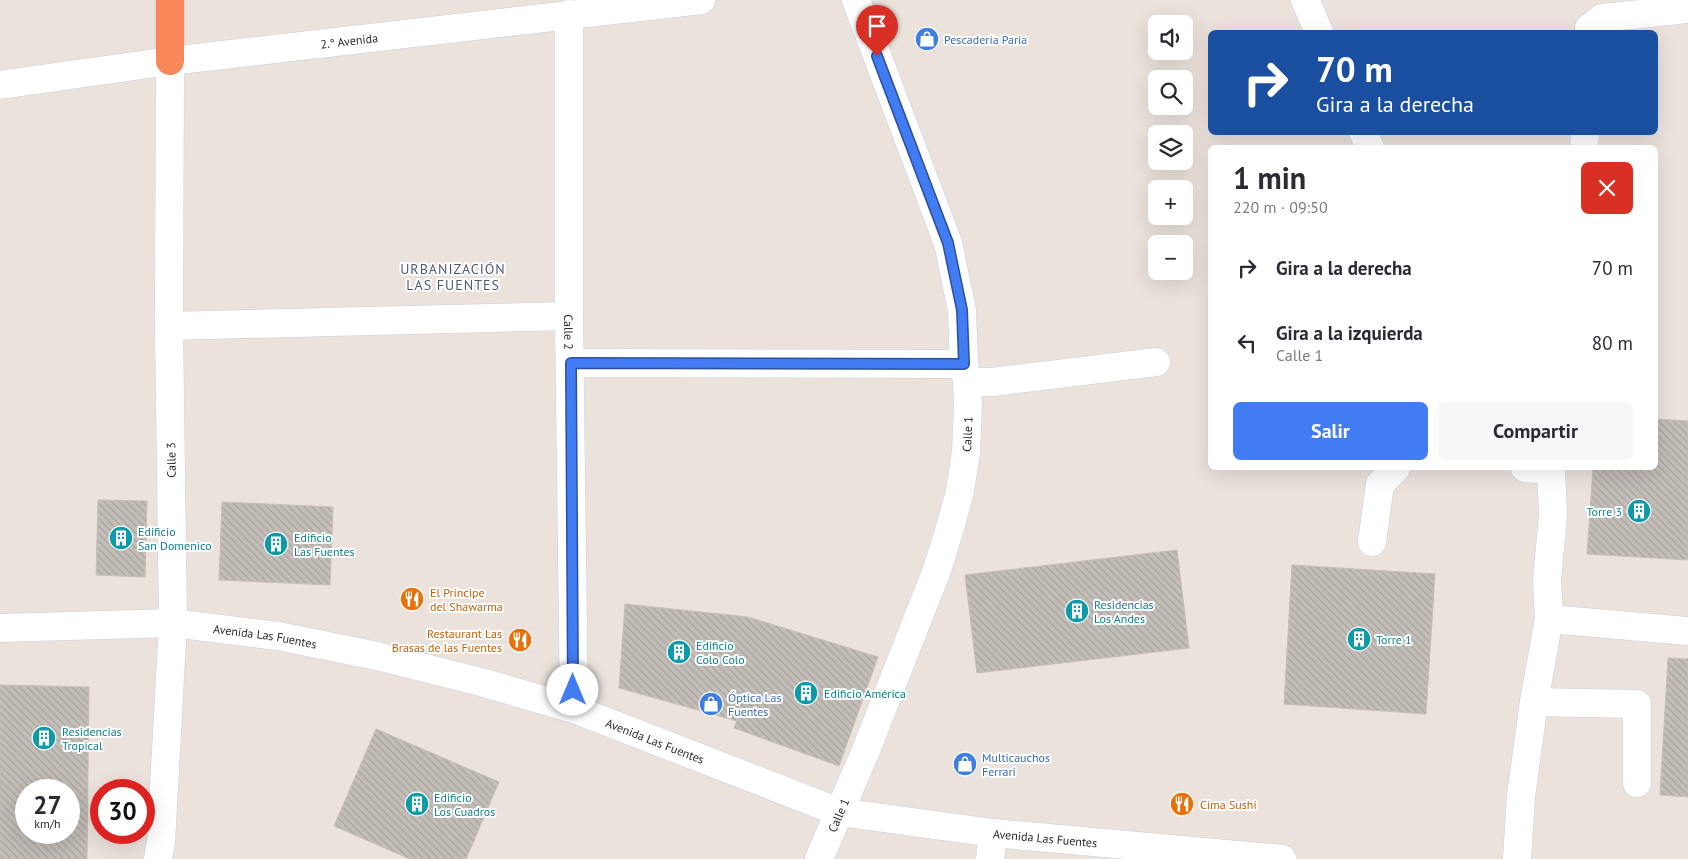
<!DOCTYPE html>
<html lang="es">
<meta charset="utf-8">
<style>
:root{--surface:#fff;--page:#f7f7f7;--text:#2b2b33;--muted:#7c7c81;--accent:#427cf3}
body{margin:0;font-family:"PT Sans",sans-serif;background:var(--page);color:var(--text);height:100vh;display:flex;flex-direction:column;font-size:19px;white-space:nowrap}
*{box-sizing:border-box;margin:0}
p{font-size:16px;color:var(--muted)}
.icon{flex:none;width:28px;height:28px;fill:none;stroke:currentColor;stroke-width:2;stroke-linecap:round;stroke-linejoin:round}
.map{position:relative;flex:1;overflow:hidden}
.side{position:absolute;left:1208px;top:145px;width:450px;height:325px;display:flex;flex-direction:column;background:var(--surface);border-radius:8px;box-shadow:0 5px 20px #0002}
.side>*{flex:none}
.guide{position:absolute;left:1208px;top:30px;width:450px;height:105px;border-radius:8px;box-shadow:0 5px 20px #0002;background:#1a4fa0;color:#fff;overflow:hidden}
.buttons{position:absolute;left:1148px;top:15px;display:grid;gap:10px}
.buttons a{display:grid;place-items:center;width:45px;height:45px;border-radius:8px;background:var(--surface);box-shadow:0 5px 20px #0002;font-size:25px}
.speed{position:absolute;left:15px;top:779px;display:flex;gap:10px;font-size:25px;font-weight:700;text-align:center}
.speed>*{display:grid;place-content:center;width:65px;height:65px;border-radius:50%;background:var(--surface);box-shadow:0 5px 20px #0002;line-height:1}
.speed small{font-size:12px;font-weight:400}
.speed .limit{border:8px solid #d22;background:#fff;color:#111}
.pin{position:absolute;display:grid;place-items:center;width:42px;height:42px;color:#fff;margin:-51px -21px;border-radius:50% 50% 50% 0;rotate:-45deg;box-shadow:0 0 5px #0007}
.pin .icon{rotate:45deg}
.me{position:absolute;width:55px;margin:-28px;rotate:0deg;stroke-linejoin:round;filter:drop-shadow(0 0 4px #0008)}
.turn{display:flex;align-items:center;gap:18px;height:105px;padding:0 25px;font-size:22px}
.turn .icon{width:65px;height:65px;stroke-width:2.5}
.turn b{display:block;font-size:35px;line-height:42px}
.round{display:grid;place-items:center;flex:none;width:52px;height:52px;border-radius:8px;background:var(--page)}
.overview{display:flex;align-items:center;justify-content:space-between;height:85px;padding:0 25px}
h1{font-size:30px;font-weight:700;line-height:38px}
.action{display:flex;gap:10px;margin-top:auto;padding:10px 25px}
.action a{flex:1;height:58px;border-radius:8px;background:var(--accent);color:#fff;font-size:20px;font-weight:700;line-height:58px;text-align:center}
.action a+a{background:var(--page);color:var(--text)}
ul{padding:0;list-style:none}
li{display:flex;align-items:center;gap:15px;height:75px;padding:0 25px}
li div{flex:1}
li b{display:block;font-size:19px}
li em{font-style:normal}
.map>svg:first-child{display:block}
.building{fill:url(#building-back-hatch);stroke:#c6beb6;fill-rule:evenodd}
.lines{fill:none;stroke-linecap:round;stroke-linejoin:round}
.minor-casing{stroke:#cad0db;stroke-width:29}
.highway-casing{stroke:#c3c3c3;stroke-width:29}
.minor{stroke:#fff;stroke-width:28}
.highway{stroke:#f8885a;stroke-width:28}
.route-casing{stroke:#2b519e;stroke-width:12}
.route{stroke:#427cf3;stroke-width:9}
.labels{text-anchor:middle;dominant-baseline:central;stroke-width:4;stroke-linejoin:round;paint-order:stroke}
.shop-label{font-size:12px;fill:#366cbe;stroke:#fff;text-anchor:start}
.street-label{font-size:12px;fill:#2a2a2a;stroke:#fff}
.culture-label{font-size:12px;fill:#0d838f;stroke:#fff;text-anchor:start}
.food-label{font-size:12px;fill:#c56008;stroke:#fff;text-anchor:start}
.neighbourhood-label{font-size:14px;letter-spacing:1px;fill:#4c5a78;stroke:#fff}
</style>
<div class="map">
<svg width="1688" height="859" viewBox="0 0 1688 859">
<defs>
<pattern id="building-back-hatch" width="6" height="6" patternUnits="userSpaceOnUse" patternTransform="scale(1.25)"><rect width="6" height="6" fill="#c4beb8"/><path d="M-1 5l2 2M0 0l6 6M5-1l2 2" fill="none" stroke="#a9a39e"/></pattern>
</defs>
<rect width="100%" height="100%" fill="#ebe2dc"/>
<!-- building -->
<g class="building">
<polygon points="1655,419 1688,421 1688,560 1587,554 1593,468 1655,468"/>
<polygon points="98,500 147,501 145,577 96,575"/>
<polygon points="222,502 333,507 330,585 219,580"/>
<polygon points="1177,550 1189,648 977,673 965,575"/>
<polygon points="1292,565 1435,574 1426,714 1284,704"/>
<polygon points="625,604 748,617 878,657 839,766 734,728 737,721 619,688"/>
<polygon points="1668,658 1688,659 1688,797 1660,795"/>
<path d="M0,685L89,687L87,859H0ZM26,790H69V832H26Z"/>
<polygon points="376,729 499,782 466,859 410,859 334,826"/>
</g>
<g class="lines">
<!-- minor casing -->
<g class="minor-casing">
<g id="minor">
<polyline points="1305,0 1319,32"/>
<path id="s1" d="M569,14V316L574,709"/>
<polyline points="1589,32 1589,28 1602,18 1688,9"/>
<path id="s2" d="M0,85L170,61L701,0"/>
<polyline points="1363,132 1370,148"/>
<polyline points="1584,148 1585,132"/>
<polyline points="169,326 569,316"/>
<polyline points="571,363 964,364"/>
<polyline points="967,382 992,382 1156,362"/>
<polyline points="1372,542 1380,484 1396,468"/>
<polyline points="1549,619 1688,631"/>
<path id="s3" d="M0,628L173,623L278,636L377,656L481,682L574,709L839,812L993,833L1282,859"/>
<polyline points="1534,702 1637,704 1637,783"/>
<polyline points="158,859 161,842 173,623 169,326 170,61"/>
<path id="s4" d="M819,859L864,755L937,570L950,528L960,491L966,452L968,405L967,382L964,364L962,310L948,243L856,0"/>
<polyline points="990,859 993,833"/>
<polyline points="1517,859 1521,796 1534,702 1549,619 1547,580 1553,515 1551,470 1525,468"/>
</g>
</g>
<!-- highway casing -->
<g class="highway-casing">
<polyline id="highway" points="170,0 170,61"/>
</g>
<!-- minor -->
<use href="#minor" class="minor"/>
<!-- highway -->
<use href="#highway" class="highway"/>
</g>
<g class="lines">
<!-- route casing -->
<g class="route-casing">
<polyline id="route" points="573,690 571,363 964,364 962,310 948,243 877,56"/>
</g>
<!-- route -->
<use href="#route" class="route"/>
</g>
<!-- icons -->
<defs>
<g id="shop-disc" transform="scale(1.25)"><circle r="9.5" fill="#3f7fe0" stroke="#fff"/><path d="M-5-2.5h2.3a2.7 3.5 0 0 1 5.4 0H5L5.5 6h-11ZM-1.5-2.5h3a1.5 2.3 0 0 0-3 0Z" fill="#fff"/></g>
<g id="building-disc" transform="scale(1.25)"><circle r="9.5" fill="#0f9aa8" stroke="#fff"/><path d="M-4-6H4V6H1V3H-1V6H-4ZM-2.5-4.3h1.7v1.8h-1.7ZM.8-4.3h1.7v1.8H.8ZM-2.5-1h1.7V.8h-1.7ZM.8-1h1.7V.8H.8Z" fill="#fff"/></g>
<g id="restaurant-disc" transform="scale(1.25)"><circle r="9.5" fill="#e8710a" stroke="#fff"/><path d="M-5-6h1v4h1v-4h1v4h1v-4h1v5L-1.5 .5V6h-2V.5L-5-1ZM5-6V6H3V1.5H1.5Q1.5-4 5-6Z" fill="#fff"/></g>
</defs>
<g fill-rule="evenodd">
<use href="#shop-disc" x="927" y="39"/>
<use href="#building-disc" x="1639" y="511"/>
<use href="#building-disc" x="121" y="538"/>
<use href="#building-disc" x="276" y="544"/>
<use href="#restaurant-disc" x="412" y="599"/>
<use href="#building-disc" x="1077" y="611"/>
<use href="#building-disc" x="1359" y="639"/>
<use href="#restaurant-disc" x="520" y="640"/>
<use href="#building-disc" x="679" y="652"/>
<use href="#building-disc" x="806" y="693"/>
<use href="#shop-disc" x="711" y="704"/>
<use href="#building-disc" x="44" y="738"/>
<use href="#shop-disc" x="965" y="764"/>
<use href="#building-disc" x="417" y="804"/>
<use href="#restaurant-disc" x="1182" y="804"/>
</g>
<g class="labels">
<!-- shop labels -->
<g class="shop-label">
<text x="944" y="39">Pescadería Paria</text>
<text x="728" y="697">Óptica Las<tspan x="728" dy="14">Fuentes</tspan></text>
<text x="982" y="757">Multicauchos<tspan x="982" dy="14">Ferrari</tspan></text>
</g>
<!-- street labels -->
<g class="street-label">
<text stroke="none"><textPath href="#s2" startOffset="352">2.° Avenida</textPath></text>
<text stroke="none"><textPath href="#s1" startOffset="318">Calle 2</textPath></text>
<text stroke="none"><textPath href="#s4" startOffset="452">Calle 1</textPath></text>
<text transform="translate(171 460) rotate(-91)">Calle 3</text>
<text stroke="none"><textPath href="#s3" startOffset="266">Avenida Las Fuentes</textPath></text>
<text stroke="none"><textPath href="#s3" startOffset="671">Avenida Las Fuentes</textPath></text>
<text stroke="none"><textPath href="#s4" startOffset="48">Calle 1</textPath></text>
<text stroke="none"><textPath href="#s3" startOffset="1076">Avenida Las Fuentes</textPath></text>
</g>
<!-- culture labels -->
<g class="culture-label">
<text x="1622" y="511" text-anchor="end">Torre 3</text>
<text x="138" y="531">Edificio<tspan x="138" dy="14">San Domenico</tspan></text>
<text x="294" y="537">Edificio<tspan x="294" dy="14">Las Fuentes</tspan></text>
<text x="1094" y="604">Residencias<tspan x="1094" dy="14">Los Andes</tspan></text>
<text x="1376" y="639">Torre 1</text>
<text x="696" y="645">Edificio<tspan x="696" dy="14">Colo Colo</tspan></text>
<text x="824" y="693">Edificio América</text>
<text x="62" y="731">Residencias<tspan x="62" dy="14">Tropical</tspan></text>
<text x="434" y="797">Edificio<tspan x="434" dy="14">Los Cuadros</tspan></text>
</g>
<!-- food labels -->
<g class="food-label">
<text x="430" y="592">El Príncipe<tspan x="430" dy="14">del Shawarma</tspan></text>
<text x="502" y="633" text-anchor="end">Restaurant Las<tspan x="502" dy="14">Brasas de las Fuentes</tspan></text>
<text x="1200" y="804">Cima Sushi</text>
</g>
<!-- neighbourhood labels -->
<g class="neighbourhood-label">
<text x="453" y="269">URBANIZACIÓN<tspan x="453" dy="16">LAS FUENTES</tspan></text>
</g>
</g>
</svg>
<div class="buttons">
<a><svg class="icon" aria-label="sound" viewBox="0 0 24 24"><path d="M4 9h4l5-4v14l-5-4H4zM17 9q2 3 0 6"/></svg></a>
<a><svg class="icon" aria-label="search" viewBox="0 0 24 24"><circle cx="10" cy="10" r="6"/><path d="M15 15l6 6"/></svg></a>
<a><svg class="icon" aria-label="layers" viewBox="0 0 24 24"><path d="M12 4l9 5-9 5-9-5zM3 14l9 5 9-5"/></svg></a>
<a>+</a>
<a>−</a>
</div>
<div class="speed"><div>27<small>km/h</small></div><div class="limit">30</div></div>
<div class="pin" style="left:877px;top:56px;background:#d93025"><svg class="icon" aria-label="arrive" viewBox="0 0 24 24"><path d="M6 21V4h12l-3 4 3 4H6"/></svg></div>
<svg class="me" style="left:573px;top:690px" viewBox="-20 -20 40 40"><circle r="19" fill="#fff"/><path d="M0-13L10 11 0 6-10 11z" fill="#427cf3"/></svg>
<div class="guide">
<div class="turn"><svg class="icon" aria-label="right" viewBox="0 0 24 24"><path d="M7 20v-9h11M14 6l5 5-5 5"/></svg><div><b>70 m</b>Gira a la derecha</div></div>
</div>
<section class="side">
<div class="overview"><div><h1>1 min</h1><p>220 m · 09:50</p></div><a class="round" style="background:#d93025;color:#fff"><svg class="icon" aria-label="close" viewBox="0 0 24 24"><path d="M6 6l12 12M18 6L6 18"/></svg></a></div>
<ul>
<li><svg class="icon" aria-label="right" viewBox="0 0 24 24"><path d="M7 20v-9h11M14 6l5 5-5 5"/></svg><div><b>Gira a la derecha</b></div><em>70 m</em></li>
<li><svg class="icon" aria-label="left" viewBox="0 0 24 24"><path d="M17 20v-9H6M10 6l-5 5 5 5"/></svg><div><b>Gira a la izquierda</b><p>Calle 1</p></div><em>80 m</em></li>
</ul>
<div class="action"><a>Salir</a><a>Compartir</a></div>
</section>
</div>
